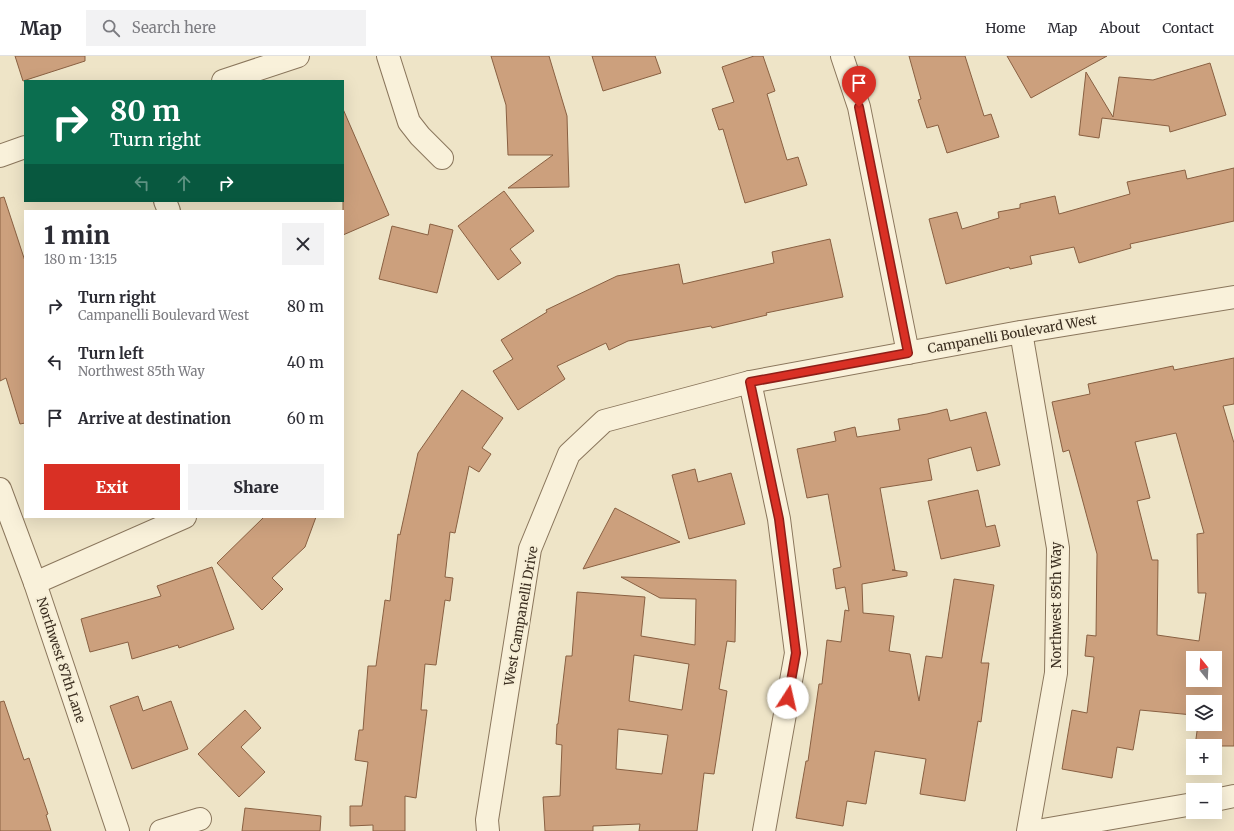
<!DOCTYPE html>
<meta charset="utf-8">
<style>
:root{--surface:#fff;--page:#f2f2f3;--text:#2b2b33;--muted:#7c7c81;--line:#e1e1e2;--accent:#d93025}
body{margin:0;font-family:Merriweather,serif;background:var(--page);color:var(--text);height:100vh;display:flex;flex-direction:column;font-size:15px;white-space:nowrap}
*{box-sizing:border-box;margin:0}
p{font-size:13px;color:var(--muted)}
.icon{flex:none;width:22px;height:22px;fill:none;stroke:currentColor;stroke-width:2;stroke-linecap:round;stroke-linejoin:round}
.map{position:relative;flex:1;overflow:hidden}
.drawer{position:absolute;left:24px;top:154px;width:320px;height:308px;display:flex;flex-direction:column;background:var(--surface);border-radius:0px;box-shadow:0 4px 16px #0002}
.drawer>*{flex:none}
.top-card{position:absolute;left:24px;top:24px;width:320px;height:122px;border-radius:0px;box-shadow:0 4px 16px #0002;background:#0b6e4f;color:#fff;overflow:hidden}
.needle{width:26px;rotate:342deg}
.buttons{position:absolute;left:1186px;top:595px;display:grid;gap:8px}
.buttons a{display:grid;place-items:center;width:36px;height:36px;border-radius:0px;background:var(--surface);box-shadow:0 4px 16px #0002;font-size:20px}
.pin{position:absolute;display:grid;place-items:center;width:34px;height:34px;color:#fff;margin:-41px -17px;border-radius:50% 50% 50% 0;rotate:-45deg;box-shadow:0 0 4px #0007}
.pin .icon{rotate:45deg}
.me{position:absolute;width:44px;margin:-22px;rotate:10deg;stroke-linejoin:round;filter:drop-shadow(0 0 3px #0008)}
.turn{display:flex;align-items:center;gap:14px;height:84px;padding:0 20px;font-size:18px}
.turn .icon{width:52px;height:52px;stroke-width:2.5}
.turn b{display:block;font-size:28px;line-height:34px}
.lanes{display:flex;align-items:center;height:38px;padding:0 20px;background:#0003;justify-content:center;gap:20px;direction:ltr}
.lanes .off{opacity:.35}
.round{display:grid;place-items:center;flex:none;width:42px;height:42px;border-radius:0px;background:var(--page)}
.summary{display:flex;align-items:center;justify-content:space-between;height:68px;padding:0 20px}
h1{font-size:24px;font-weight:800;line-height:30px}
.primary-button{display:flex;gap:8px;margin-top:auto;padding:8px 20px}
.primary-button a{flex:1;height:46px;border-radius:0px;background:var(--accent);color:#fff;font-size:16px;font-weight:800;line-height:46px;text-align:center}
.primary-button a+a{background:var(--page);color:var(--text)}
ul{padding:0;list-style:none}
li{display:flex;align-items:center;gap:12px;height:56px;padding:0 20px}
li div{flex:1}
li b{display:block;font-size:15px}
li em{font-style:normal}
header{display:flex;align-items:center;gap:24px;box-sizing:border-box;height:56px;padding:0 20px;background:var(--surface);border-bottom:1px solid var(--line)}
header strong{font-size:19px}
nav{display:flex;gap:22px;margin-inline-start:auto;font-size:14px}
.search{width:280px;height:36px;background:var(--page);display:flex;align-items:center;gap:10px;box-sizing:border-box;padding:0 14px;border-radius:0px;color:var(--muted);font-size:15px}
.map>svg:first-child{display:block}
.building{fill:#cca07d;stroke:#896042;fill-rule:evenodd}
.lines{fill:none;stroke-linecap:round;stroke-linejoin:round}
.minor-casing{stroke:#8a765c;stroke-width:24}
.minor{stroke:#f9f1da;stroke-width:22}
.route-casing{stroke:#8d1f18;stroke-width:10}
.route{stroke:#d93025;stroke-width:7}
.labels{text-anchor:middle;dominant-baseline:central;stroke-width:4;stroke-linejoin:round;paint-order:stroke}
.street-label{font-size:13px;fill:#3b2e20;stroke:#f6eed6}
</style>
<header>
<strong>Map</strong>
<div class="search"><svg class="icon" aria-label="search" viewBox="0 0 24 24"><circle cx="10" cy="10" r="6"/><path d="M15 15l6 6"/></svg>Search here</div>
<nav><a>Home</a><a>Map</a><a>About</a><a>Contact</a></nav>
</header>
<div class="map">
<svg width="1234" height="775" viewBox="0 0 1234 775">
<rect width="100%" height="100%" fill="#eee4c7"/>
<!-- building -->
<g class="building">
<polygon points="15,0 85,0 85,5 23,25"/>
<polygon points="491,0 549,0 567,60 569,131 508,132 553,99 508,99 506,49"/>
<polygon points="592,0 655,0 661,17 603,35"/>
<polygon points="754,0 763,0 775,35 767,38 787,104 798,101 807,129 745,147 723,73 719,74 712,53 734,46 722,11"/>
<polygon points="909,0 965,0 984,60 991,58 999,81 947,97 938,69 927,72 918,44 921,43"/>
<polygon points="1007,0 1107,0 1031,42"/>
<polygon points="1210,7 1226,59 1170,76 1169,70 1102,62 1099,82 1079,79 1086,16 1113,61 1119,21 1153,24"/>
<polygon points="343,53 389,159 343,179"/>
<polygon points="1234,112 1234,165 1130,188 1131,192 1079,207 1074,191 1030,200 1032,208 1010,213 1009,211 946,228 929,163 957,156 962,173 999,162 998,156 1020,152 1020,148 1055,140 1059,158 1130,138 1127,126 1185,114 1187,123"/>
<polygon points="504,135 534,175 510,193 521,207 498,224 458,170"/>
<polygon points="4,141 25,205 25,367 20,368 6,322 0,325 0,142"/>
<polygon points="430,168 453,174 437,237 379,223 392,170 428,179"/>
<polygon points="830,183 843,241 766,257 767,259 712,272 711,270 628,285 609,294 606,287 557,310 565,323 518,354 493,315 513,303 501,284 547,256 546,254 617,220 679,208 683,228 774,207 772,196"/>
<path d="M1234,302V348L1223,350L1234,387V690H1195L1198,668H1215V646H1193V659L1140,654L1133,694L1117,691L1112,722L1062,713L1072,654L1087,657L1094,601L1085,600L1087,579L1096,580L1097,498L1069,394L1063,396L1052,346L1090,338L1088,328L1173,310L1174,314ZM1176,377L1204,477L1197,478L1198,537H1206L1199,585L1157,579L1158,504H1152L1137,445L1150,442L1135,386ZM1193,602H1215V624H1193Z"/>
<polygon points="462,334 503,362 482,392 491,398 479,416 469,410 455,477 450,476 445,521 453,522 450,545 445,544 436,609 425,608 421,654 427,654 416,742 405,740 405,775 373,775 373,769 350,770 350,750 362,750 368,706 355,704 359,674 363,674 368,610 376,610 385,544 390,545 398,478 400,479 418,397"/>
<polygon points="947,353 950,365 986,356 1000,409 977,415 971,391 928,403 932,424 880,432 895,514 892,514 907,516 907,520 862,528 863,557 894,560 889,595 910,598 919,645 926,600 942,602 954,523 994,529 981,607 989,607 981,666 978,665 965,745 920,738 926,703 875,695 866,748 847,745 843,770 796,762 806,705 808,705 819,628 822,628 827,584 841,586 845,554 849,555 845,531 836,533 833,513 841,511 828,438 807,442 797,393 836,385 834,376 855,371 857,381 900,374 898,363 927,358"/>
<polygon points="695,413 698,426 731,417 745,468 689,483 672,419"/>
<polygon points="978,434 986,471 995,469 1000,490 941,503 928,445"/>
<polygon points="615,452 680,486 583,513"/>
<polygon points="264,461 316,461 305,491 272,522 283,533 262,554 217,507"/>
<polygon points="212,511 234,573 179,592 178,589 132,603 128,586 90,596 81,563 161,540 157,530"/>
<path d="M621,521L736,524L735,586L727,585L719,633L727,635L714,718L704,717L697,775H639L640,768L593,770V775H545L543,741L560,740L562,689L556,688L557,668H558L566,600H572L577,536L645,541L641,580L695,589L696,543L660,542ZM634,599L689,608L682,654L629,645ZM618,673L668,679L662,718L616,713Z"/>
<polygon points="138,640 143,655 171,645 188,693 132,713 110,650"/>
<polygon points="4,645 24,704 29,702 48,758 46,759 51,775 0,775 0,646"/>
<polygon points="245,654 261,672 241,691 265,716 239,741 198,698"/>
<polygon points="245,752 321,760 320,775 242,775"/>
</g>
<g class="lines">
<!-- minor casing -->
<g class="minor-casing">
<g id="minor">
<polyline points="388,0 409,66 420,80 442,102"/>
<polyline points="842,0 859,51 908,297"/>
<polyline points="223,25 298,0"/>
<polyline points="0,100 25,91"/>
<polyline points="165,145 169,155"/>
<polyline points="1021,276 1058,492 1056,617 1028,775"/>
<polyline points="750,326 779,463 796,597 764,775"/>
<polyline points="0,433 35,527 118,775"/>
<polyline points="35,527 185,461"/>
<polyline points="1215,744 1234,740"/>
<polyline points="161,775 200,763"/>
<polyline points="488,775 487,764 530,493 569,398 604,365 750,326 1021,276 1234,241"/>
<polyline points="1037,775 1193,748"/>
</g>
</g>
<!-- minor -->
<use href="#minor" class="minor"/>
</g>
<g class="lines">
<!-- route casing -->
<g class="route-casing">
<polyline id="route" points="788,642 796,597 779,463 750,326 908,297 859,51"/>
</g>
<!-- route -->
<use href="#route" class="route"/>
</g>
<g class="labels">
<!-- street labels -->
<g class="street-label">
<text transform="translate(1012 278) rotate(-10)">Campanelli Boulevard West</text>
<text transform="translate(1056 549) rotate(-90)">Northwest 85th Way</text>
<text transform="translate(521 560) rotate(-80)">West Campanelli Drive</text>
<text transform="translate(61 604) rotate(72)">Northwest 87th Lane</text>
</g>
</g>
</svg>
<div class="buttons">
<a><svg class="needle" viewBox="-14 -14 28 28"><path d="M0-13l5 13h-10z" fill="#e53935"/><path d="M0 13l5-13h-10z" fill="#7c7c81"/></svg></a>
<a><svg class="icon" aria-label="layers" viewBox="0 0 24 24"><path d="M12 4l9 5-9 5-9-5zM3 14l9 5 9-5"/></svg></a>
<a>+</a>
<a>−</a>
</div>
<div class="pin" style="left:859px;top:51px;background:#d93025"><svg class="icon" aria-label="arrive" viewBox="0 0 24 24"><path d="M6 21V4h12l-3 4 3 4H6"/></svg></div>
<svg class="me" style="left:788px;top:642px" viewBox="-20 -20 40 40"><circle r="19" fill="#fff"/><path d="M0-13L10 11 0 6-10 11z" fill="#d93025"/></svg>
<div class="top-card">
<div class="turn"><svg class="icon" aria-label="right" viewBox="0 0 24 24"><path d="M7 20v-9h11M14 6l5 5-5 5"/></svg><div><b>80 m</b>Turn right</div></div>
<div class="lanes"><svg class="icon off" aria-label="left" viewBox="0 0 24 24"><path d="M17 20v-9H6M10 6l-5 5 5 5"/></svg><svg class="icon off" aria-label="ahead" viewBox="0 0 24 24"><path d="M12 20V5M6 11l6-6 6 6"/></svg><svg class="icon" aria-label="right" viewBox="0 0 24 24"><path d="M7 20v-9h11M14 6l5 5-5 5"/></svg></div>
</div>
<section class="drawer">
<div class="summary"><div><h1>1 min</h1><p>180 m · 13:15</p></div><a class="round"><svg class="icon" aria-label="close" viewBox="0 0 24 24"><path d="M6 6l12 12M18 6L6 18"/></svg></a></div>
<ul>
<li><svg class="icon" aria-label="right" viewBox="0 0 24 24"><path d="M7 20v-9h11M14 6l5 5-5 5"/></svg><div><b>Turn right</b><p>Campanelli Boulevard West</p></div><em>80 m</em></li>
<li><svg class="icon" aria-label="left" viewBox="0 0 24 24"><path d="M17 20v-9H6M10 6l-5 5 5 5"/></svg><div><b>Turn left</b><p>Northwest 85th Way</p></div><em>40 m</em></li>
<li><svg class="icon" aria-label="arrive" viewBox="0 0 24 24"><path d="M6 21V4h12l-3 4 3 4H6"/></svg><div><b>Arrive at destination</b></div><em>60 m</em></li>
</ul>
<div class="primary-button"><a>Exit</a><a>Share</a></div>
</section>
</div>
